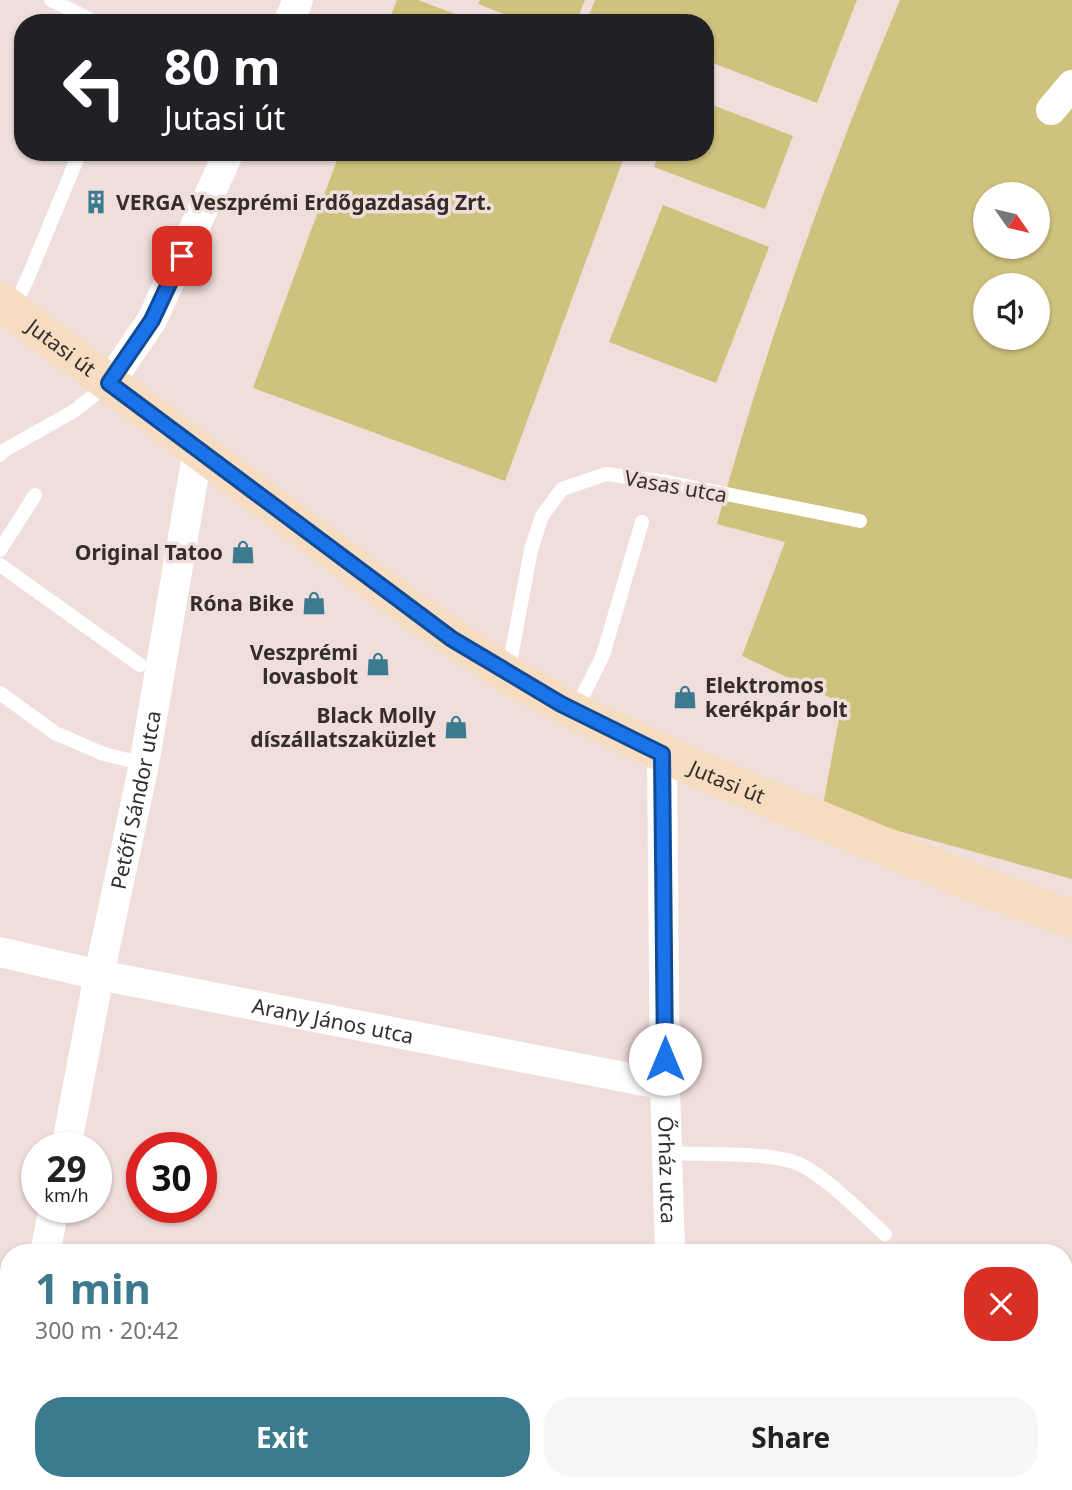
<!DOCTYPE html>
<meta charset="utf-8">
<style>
:root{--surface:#fff;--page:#f6f6f6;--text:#222;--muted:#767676;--accent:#3b7a8f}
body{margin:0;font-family:"Noto Sans",sans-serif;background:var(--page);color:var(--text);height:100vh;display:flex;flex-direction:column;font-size:26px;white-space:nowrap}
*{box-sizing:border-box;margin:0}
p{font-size:23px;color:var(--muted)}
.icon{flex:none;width:38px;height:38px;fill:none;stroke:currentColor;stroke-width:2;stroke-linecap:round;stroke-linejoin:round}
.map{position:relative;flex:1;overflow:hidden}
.details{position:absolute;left:0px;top:1244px;width:1073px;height:247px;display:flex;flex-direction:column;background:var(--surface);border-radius:28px 28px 0 0;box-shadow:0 2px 5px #0004}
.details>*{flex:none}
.guide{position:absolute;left:14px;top:14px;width:700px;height:147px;border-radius:28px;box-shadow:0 2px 5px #0004;background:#202124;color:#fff;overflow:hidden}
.needle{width:46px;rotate:124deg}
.fabs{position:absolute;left:973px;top:182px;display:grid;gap:14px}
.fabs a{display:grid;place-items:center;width:77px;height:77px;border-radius:50%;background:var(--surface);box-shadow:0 2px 5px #0004;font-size:35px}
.speed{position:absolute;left:21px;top:1132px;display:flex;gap:14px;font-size:35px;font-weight:700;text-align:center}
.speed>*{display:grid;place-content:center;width:91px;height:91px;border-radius:50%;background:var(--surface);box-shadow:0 2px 5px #0004;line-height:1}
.speed small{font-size:18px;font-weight:400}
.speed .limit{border:10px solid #d22;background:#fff;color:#111}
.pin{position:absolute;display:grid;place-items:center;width:60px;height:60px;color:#fff;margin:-30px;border-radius:14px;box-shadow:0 4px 10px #0006}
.me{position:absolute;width:77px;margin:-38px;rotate:0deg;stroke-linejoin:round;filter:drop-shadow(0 0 5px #0008)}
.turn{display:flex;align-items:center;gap:24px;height:147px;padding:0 35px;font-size:32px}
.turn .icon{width:91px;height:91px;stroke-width:2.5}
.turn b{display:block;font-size:49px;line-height:60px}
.round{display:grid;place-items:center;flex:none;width:74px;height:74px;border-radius:28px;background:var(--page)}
.head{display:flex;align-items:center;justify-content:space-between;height:119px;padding:0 35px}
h1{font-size:42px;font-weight:700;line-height:52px;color:var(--accent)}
.cta{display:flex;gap:14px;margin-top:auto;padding:14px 35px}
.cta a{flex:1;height:80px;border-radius:28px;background:var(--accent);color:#fff;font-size:28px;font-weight:700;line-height:80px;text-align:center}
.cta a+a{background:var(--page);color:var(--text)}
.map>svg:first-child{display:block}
.green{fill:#cfc27d;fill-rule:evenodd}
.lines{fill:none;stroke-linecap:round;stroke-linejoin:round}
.lane{stroke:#fff;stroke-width:14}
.street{stroke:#fff;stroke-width:30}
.secondary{stroke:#f6ddc1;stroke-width:38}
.route-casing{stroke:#114b97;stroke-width:18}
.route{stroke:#1a73e8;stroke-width:12}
.labels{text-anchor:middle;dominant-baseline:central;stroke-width:7;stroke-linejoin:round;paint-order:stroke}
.poi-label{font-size:21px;font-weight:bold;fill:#342d2c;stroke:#f0deda;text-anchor:end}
.street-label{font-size:21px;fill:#342d2c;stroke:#f0deda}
</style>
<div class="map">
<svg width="1072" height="1490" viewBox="0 0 1072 1490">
<rect width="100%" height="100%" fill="#f0deda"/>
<!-- green -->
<g class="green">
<polygon points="397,0 418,0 479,23 388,23"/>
<polygon points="480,0 585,0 576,23 527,23 478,4"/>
<polygon points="595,0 857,0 817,103 705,60 705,23 609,23 589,15"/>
<path d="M900,0H1072V879L822,810L842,703L742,656L785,542L717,524C765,346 829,170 900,0ZM985,194H1038V247H985ZM985,285H1038V338H985Z"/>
<polygon points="705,102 793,136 765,209 654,167 659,152 705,152"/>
<polygon points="340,152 626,152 505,481 253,388"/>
<polygon points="663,205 769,247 716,383 609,342"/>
</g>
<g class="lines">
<!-- lane -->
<g class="lane">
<polyline points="51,0 97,23"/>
<polyline points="13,309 26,282 80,152"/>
<polyline points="0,455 3,451 74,411 108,384"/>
<polyline points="0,550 35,495"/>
<polyline points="0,565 140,665"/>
<polyline points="508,673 531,550 542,516 562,489 606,474 667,482 860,521"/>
<polyline points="0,693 55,733 104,754 144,764"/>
<polyline points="575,711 603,655 642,522"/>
<path d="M667,1153C700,1155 774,1151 801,1165C829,1179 861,1213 885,1234"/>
</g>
<!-- street -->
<g class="street">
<polyline points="288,23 298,0"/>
<polyline points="1051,110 1072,85"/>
<polyline points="109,383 152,320 229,152"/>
<path id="s1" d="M662,754L665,1085L670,1253"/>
<path id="s2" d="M0,952L99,975L665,1085"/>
<path id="s3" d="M66,1148L99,975L144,764L198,450"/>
<polyline points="45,1253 54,1208"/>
<polyline points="0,1329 9,1331"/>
<polyline points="595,1482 625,1490"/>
<polyline points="676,1482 676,1490"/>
<polyline points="2,1490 9,1452"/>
</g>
<!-- secondary -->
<path class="secondary" id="s4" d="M0,301L405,605L507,674L575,712L699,770L976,884L1072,919"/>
</g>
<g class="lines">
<!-- route casing -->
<g class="route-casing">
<polyline id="route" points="182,256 152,320 109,383 452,639 561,704 662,754 665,1059"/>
</g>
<!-- route -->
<use href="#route" class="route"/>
</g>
<!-- icons -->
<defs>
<g id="building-bare" transform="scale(1.89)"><path d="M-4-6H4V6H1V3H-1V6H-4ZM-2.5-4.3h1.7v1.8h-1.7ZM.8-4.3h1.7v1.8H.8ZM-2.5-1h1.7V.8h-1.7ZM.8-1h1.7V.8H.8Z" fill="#3b7a8f" stroke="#f0deda" stroke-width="2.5" paint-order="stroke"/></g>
<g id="shop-bare" transform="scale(1.89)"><path d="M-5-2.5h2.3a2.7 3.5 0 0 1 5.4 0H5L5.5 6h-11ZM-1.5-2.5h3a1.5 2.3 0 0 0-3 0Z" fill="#3b7a8f" stroke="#f0deda" stroke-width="2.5" paint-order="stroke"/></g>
</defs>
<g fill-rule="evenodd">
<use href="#building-bare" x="96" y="202"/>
<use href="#shop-bare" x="243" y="552"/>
<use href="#shop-bare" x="314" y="603"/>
<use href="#shop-bare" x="378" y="664"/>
<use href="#shop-bare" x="685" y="697"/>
<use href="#shop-bare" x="456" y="727"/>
</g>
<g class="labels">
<!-- poi labels -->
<g class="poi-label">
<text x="116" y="202" text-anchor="start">VERGA Veszprémi Erdőgazdaság Zrt.</text>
<text x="223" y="552">Original Tatoo</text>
<text x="294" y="603">Róna Bike</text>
<text x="358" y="652">Veszprémi<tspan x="358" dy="24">lovasbolt</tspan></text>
<text x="705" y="685" text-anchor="start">Elektromos<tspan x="705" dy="24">kerékpár bolt</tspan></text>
<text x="436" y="715">Black Molly<tspan x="436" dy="24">díszállatszaküzlet</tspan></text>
</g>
<!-- street labels -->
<g class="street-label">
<text stroke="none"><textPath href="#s4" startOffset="77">Jutasi út</textPath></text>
<text transform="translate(676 486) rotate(10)">Vasas utca</text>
<text stroke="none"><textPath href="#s4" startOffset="875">Jutasi út</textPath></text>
<text stroke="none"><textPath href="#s3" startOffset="355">Petőfi Sándor utca</textPath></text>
<text stroke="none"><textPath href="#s2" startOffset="340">Arany János utca</textPath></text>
<text stroke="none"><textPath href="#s1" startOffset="416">Őrház utca</textPath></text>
</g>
</g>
</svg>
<div class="fabs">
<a><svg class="needle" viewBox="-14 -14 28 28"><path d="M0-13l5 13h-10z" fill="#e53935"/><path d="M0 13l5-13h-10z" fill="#767676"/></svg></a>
<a><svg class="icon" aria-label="sound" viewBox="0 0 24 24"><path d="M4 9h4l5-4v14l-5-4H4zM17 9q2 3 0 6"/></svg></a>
</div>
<div class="speed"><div>29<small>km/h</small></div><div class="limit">30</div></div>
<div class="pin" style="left:182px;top:256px;background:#d93025"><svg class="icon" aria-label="arrive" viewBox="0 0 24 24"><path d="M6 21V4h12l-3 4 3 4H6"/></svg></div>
<svg class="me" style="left:665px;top:1059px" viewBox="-20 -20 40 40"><circle r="19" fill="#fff"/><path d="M0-13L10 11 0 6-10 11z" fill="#1a73e8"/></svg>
<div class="guide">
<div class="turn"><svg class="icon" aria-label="left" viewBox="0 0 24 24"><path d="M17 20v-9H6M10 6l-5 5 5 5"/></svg><div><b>80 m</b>Jutasi út</div></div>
</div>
<section class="details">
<div class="head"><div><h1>1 min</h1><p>300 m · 20:42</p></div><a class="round" style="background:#d93025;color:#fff"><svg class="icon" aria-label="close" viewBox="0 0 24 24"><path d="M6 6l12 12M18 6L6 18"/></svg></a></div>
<div class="cta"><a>Exit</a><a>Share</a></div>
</section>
</div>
